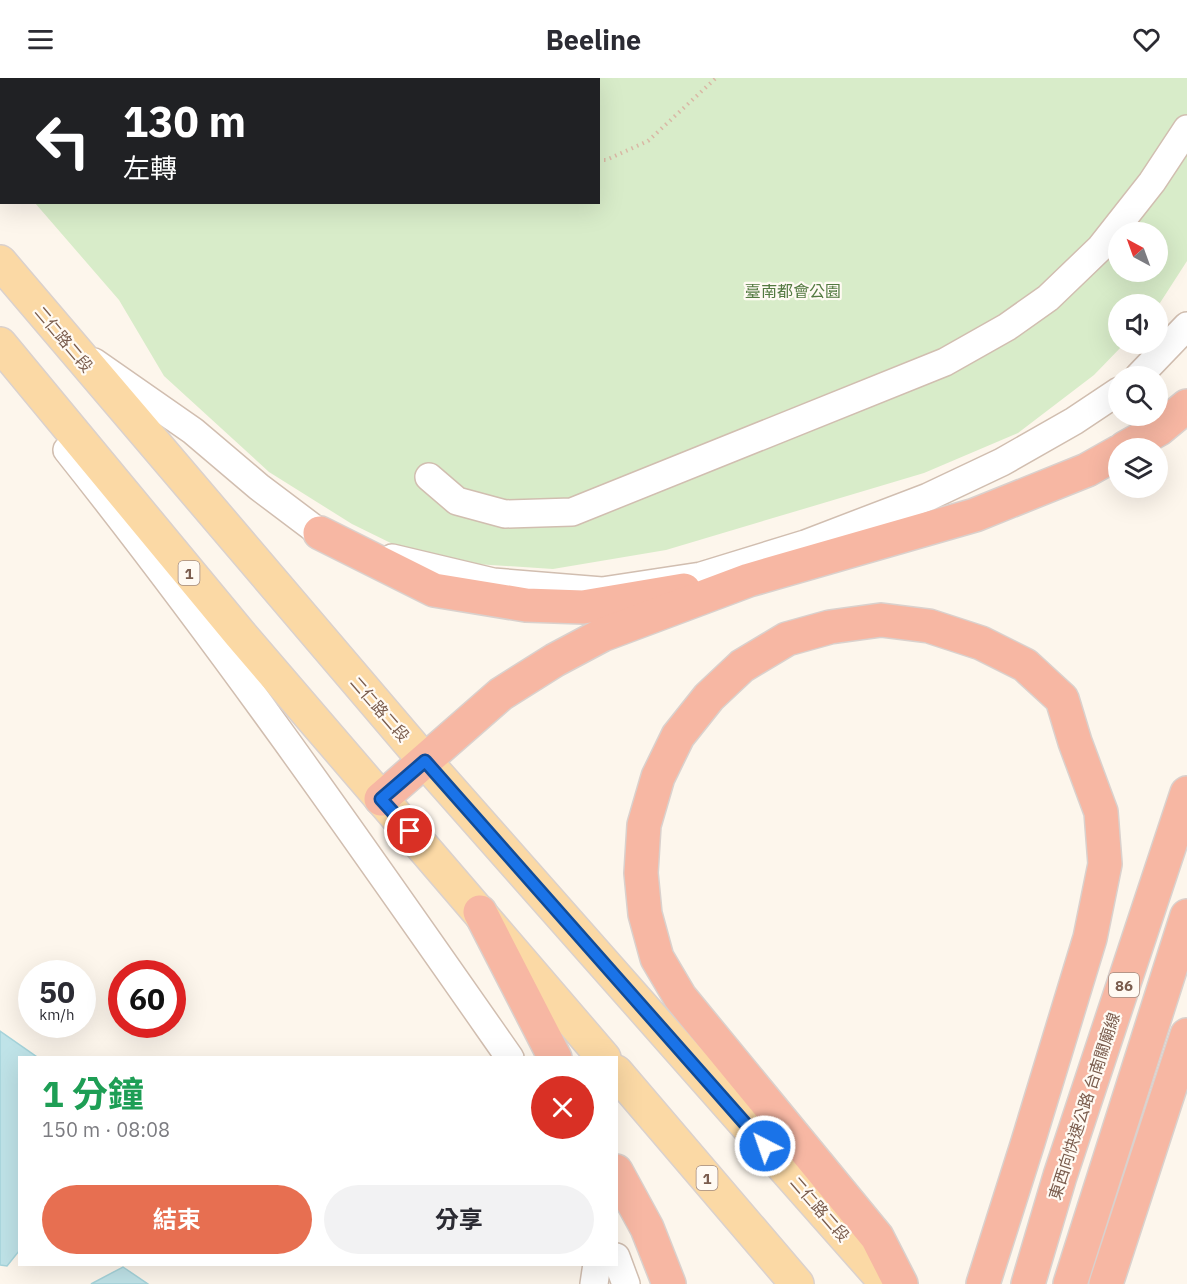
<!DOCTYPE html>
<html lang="zh-TW">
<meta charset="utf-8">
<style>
:root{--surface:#fff;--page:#f2f2f3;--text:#2b2b33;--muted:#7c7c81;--accent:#e76f51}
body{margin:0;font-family:"IBM Plex Sans","Noto Sans TC",sans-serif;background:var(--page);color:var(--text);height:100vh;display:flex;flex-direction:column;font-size:22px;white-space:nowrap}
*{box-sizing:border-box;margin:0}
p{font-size:20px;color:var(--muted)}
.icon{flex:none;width:33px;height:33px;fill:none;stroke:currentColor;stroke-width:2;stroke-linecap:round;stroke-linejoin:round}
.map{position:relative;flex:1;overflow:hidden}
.sheet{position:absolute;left:18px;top:978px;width:600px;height:210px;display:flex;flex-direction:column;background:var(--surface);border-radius:0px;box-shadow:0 6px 24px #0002}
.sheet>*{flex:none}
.top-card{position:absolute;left:0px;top:0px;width:600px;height:126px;box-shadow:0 6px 24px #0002;background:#202124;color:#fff;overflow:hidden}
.needle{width:39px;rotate:319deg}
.controls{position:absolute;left:1108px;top:144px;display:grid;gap:12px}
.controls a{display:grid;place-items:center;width:60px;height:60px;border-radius:50%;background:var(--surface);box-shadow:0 6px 24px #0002;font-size:30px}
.speed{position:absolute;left:18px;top:882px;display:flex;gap:12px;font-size:30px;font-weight:700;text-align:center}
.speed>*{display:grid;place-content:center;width:78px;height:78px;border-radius:50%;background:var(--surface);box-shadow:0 6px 24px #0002;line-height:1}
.speed small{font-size:15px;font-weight:400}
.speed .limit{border:9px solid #d22;background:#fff;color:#111}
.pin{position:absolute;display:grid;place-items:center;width:51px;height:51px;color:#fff;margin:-26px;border:3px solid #fff;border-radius:50%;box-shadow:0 2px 6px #0007}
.me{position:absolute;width:66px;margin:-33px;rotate:319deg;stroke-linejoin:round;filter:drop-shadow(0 0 4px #0008)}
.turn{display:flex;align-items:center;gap:21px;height:126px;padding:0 24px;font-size:27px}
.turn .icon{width:78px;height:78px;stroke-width:2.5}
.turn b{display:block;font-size:42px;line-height:51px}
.round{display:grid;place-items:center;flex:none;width:63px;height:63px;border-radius:32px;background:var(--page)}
.summary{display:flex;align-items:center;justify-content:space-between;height:102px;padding:0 24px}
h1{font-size:36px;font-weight:700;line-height:45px;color:#1e9e55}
.cta{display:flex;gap:12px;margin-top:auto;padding:12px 24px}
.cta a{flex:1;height:69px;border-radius:36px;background:var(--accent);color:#fff;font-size:24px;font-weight:700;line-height:69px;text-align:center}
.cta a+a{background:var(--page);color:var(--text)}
header{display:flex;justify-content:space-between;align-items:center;height:78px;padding:0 24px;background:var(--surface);font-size:27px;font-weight:700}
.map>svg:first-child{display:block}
.green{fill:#d8ecc9;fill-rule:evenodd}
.water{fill:#bfe3e8;stroke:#a5d3da;stroke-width:1.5}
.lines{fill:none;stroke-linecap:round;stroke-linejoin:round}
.minor-casing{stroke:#d1beb0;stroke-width:30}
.major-casing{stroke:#dad1cd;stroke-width:36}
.highway-casing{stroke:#dad1cd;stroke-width:36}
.path{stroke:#d9b8a5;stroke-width:4;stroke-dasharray:1.5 4.5;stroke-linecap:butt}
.minor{stroke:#fff;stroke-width:27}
.major{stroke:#fbd9a5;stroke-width:33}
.highway{stroke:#f7b7a3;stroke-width:33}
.route-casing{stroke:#114b97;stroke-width:15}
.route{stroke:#1a73e8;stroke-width:10}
.labels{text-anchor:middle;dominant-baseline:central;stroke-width:4.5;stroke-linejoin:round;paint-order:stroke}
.shield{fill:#fffaf3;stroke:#a28b7f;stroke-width:1.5}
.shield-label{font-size:15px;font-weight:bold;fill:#7a5c4d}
.park-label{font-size:16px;fill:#537a41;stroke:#fffaf3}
.street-label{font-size:16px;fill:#7a5c4d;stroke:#fffaf3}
</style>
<header><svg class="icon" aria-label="menu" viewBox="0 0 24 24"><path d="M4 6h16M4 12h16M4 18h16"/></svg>Beeline<svg class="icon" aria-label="heart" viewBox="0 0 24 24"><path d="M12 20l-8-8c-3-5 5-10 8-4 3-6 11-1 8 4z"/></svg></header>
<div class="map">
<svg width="1187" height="1206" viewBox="0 0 1187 1206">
<rect width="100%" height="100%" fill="#fdf6ec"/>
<!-- green -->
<path class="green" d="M0,0H1187V183L1158,228V226H1119V266H1124L1094,297L1018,355L924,395L666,472L553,491L460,485L405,472L352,446L269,394L164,298L119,222L35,125L598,124V2H2L1,87ZM1119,154H1158V194H1119Z"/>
<!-- water -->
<g class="water">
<polygon points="0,953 37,979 20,980 19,1173 7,1188 0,1187"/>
<polygon points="123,1189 148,1206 91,1206"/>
</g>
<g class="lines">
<!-- minor casing -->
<g class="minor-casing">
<g id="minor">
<polyline points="94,284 193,353 259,409 320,455 339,462"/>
<polyline points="1139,298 1187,248"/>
<path d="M67,372C223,568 366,774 510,980"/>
<polyline points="429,399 457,423 505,436 572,434 945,284 1007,249 1048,220 1100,170 1152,104 1187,51"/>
<polyline points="392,480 493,504 602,513 701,498 805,466 928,419 1002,384 1074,343 1119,313"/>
<polyline points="616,1179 626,1206"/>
<polyline points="594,1206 597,1186"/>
</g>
</g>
<!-- major casing -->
<g class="major-casing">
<g id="major">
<polyline points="0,184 425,683 887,1206"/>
<polyline points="0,266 240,556 604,980"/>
<polyline points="616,994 797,1206"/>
</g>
</g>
<!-- highway casing -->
<g class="highway-casing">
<g id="highway">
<polyline points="1125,370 1159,351 1187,328"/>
<polyline points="320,455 434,512 526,527 583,529 684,512"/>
<polyline points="381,721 501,616 555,582 602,557 749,502 975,437 1087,392 1119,374"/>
<polyline points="480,834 555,980"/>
<polyline points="616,1093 647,1150 669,1206"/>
<polyline points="901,1206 877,1159 680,919 657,880 645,836 641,795 644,747 658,699 678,658 709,619 742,588 787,561 830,549 881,542 929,548 981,565 1025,587 1062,621 1075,664 1101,734 1105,786 1090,860 1028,1064 983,1206"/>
<polyline points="1028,1206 1060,1098 1187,715"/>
<polyline points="1070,1206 1187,838"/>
<polyline points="1106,1206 1187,957"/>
</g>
</g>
<!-- path -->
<g class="path">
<polyline points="460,0 461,2"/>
<polyline points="269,2 270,0"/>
<polyline points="598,82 606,82 648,63 716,0"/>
</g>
<!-- minor -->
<use href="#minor" class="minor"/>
<!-- major -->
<use href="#major" class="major"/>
<!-- highway -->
<use href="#highway" class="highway"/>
</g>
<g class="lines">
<!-- route casing -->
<g class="route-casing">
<polyline id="route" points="410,753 381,721 425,683 765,1068"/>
</g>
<!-- route -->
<use href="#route" class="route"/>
</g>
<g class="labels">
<!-- shield labels -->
<g class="shield">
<rect x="178.5" y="483" width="21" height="24" rx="4.5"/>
<rect x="1109" y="895" width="30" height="24" rx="4.5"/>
<rect x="696.5" y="1088" width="21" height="24" rx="4.5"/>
</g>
<g class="shield-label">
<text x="189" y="495">1</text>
<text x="1124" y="907">86</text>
<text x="707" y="1100">1</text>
</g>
<!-- park labels -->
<g class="park-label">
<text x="793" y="213">臺南都會公園</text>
</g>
<!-- street labels -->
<g class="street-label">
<text transform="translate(64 261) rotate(50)">二仁路二段</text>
<text transform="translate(380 631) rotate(49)">二仁路二段</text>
<text transform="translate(1084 1028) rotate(-72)">東西向快速公路 台南關廟線</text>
<text transform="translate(820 1131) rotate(49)">二仁路二段</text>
</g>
</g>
</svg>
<div class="controls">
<a><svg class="needle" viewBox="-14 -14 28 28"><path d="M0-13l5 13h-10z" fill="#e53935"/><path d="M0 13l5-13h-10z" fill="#7c7c81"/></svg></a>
<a><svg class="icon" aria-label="sound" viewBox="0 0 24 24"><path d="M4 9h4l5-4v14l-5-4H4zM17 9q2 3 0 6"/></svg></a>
<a><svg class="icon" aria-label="search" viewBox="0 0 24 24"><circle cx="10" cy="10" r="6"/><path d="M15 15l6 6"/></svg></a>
<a><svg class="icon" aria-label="layers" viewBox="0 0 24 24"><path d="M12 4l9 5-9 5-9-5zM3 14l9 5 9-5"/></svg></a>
</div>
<div class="speed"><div>50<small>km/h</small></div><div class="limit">60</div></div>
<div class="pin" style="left:410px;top:753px;background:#d93025"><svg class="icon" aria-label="arrive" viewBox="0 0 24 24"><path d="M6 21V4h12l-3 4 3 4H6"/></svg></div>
<svg class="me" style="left:765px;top:1068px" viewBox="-20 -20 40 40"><circle r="17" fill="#1a73e8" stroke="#fff" stroke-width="3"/><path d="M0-11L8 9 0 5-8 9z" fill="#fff"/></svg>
<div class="top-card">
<div class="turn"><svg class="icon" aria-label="left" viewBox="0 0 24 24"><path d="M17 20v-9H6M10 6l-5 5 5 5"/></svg><div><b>130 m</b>左轉</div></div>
</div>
<section class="sheet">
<div class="summary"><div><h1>1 分鐘</h1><p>150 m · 08:08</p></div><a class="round" style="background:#d93025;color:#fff"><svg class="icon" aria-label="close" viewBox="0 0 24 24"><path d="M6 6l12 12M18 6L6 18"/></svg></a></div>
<div class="cta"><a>結束</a><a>分享</a></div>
</section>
</div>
